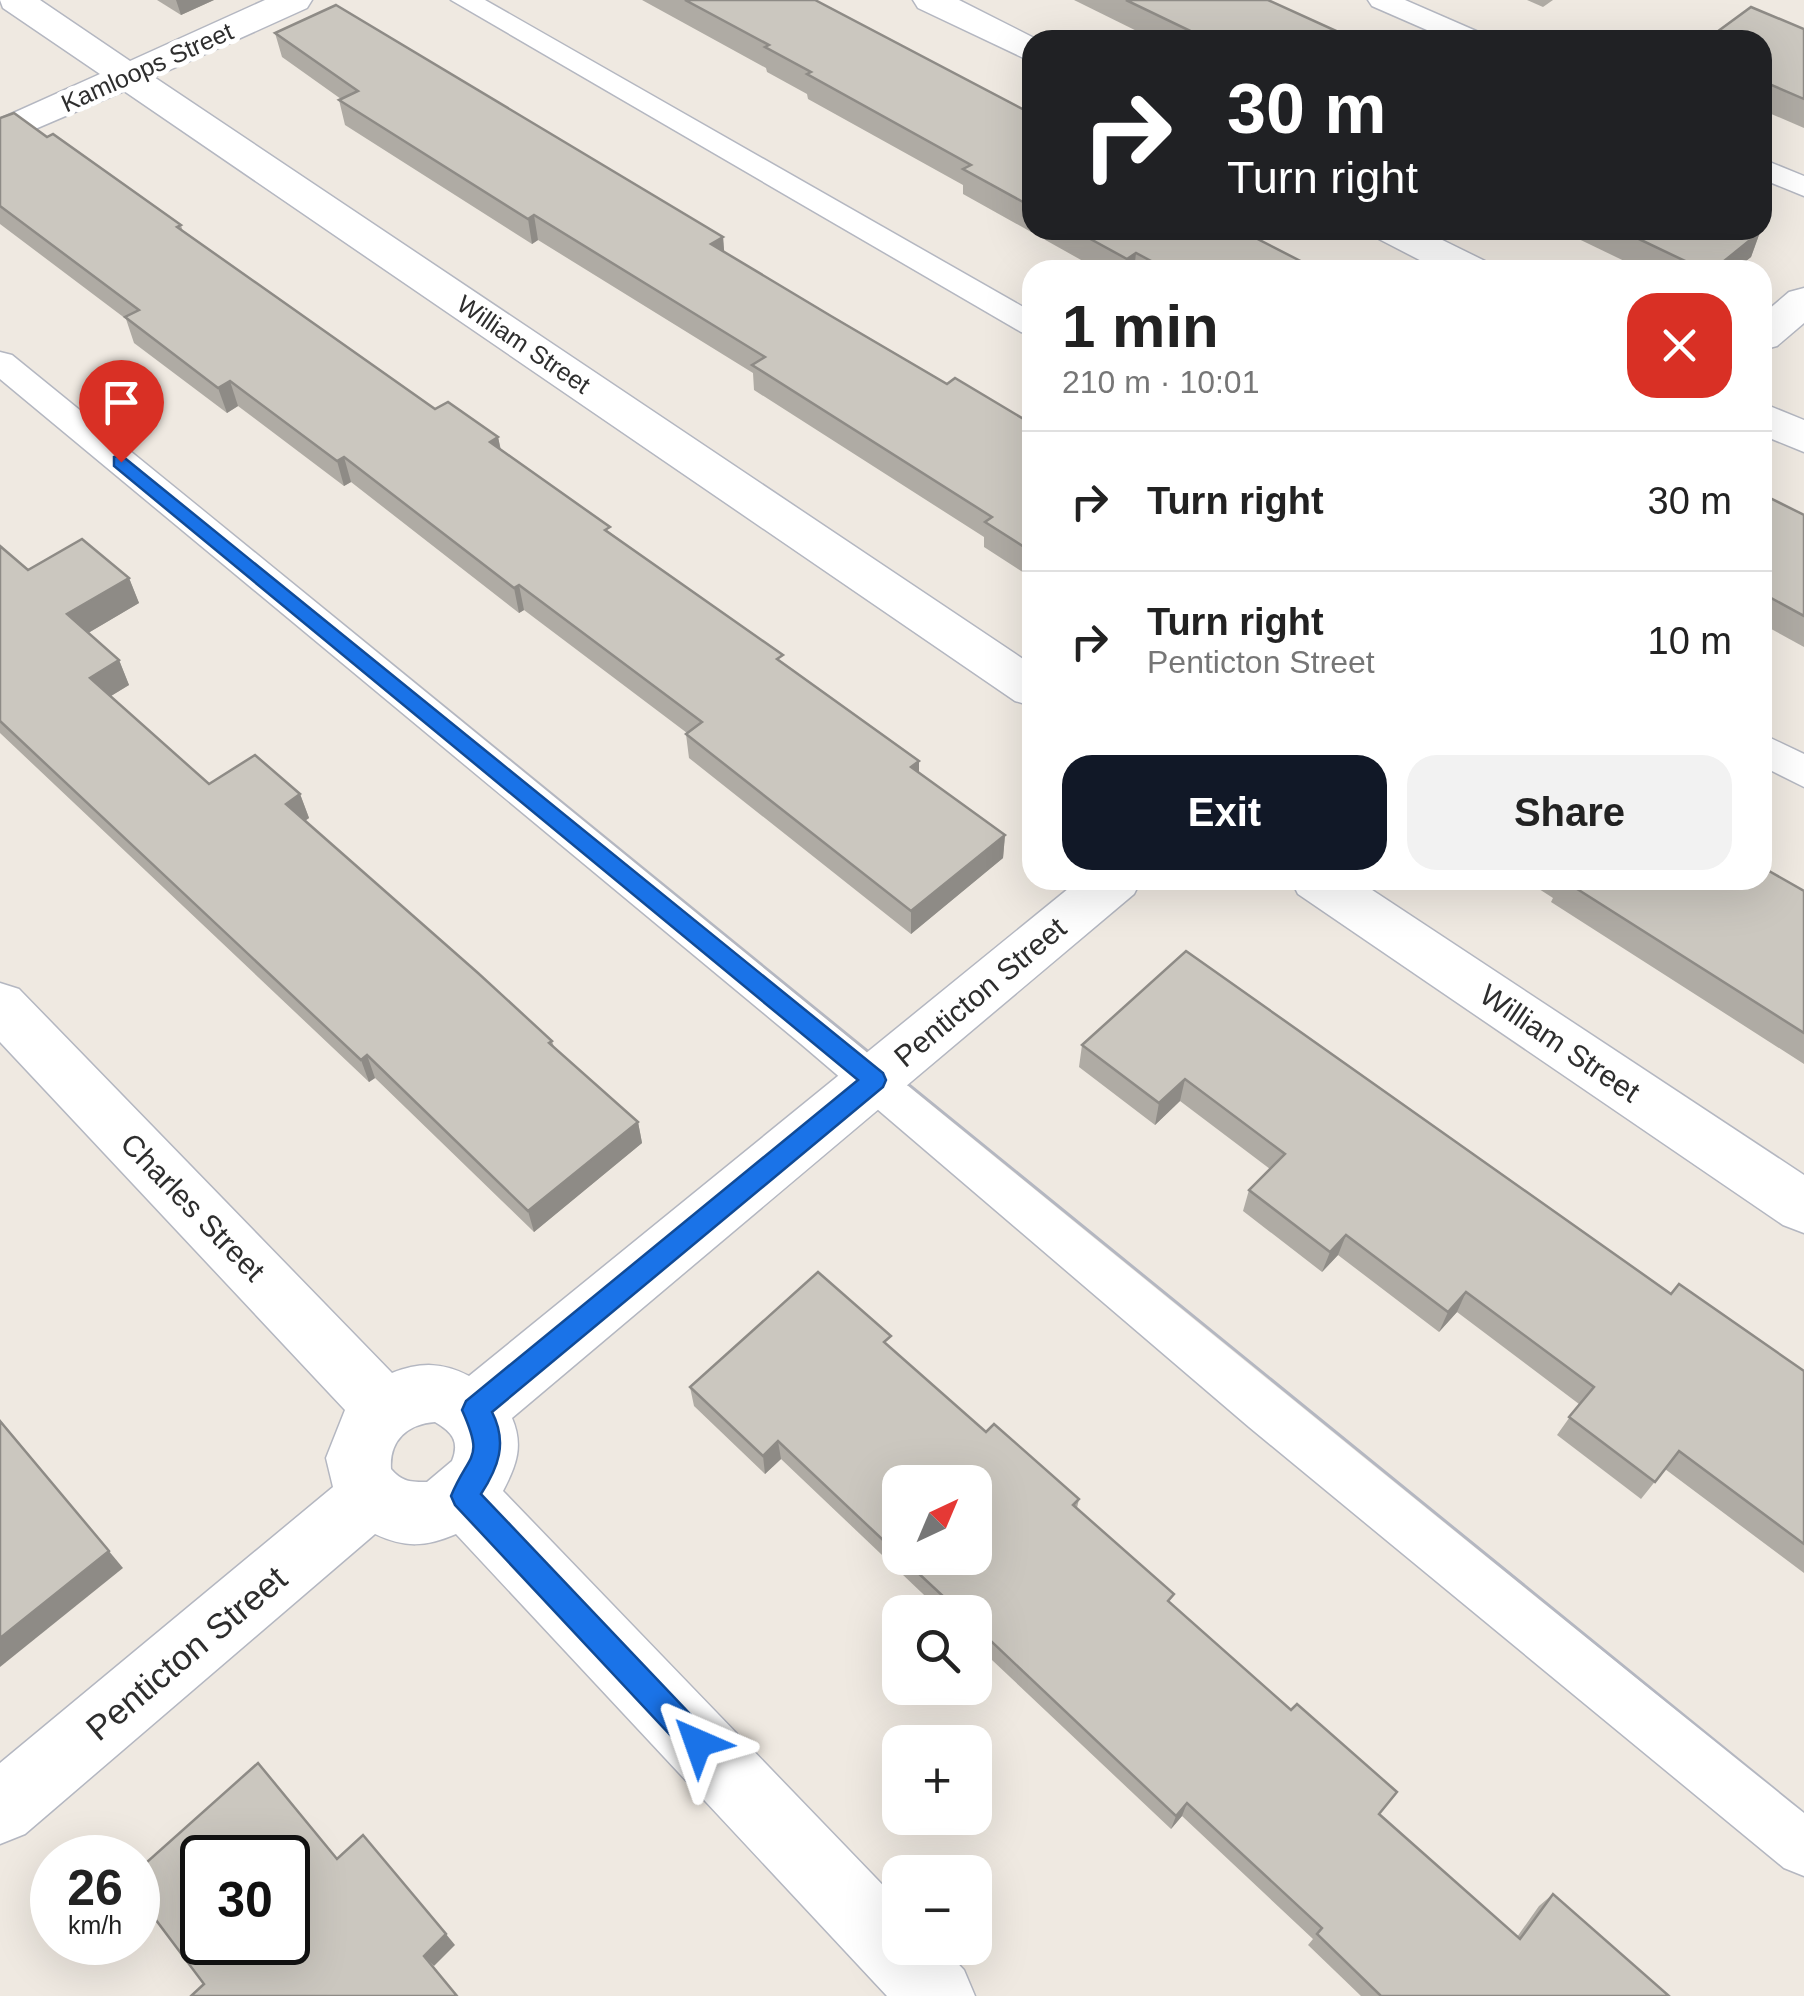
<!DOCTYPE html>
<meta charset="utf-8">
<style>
:root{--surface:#fff;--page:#f2f2f2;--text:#222;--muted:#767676;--line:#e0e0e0;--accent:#111827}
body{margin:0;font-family:Arial,sans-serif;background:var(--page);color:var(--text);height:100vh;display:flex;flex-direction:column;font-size:38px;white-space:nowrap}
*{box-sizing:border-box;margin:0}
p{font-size:32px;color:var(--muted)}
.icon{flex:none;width:55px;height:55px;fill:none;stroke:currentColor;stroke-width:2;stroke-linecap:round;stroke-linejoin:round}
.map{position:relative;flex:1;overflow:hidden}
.details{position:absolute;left:1022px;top:260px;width:750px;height:630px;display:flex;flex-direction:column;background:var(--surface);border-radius:30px;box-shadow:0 10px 40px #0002}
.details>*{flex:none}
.banner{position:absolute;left:1022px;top:30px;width:750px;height:210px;border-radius:30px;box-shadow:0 10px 40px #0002;background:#202124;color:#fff;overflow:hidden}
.needle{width:65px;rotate:44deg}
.buttons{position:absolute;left:882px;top:1465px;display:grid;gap:20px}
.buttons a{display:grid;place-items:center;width:110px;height:110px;border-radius:20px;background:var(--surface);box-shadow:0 10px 40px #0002;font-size:50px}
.speed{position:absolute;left:30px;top:1835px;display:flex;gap:20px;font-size:50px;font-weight:700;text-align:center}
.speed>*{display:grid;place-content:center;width:130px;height:130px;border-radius:50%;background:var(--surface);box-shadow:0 10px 40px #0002;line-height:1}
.speed small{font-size:25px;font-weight:400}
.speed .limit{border:5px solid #111;border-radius:15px;background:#fff;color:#111}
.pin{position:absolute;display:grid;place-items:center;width:85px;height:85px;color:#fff;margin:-102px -42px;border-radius:50% 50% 50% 0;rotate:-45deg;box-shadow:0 0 10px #0007}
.pin .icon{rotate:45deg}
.me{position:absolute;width:110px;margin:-55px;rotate:317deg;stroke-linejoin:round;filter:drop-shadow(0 0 8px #0008)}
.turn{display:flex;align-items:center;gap:35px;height:210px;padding:0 40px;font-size:45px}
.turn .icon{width:130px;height:130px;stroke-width:2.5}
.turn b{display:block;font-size:70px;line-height:85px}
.round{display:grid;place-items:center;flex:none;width:105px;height:105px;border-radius:30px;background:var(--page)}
.overview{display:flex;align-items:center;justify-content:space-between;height:170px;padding:0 40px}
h1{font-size:60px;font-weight:600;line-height:75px}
.action{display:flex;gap:20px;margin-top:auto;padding:20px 40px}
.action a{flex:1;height:115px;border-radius:30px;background:var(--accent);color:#fff;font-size:40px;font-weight:600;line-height:115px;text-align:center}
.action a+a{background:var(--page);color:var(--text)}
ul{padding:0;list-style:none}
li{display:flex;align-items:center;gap:30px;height:140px;padding:0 40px;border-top:2px solid var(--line)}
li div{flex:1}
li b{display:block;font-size:38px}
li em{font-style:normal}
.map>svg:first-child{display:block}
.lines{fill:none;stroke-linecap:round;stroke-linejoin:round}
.service-casing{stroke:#b4b7c1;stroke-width:3}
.minor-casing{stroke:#b4b7c1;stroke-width:3}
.service{fill:#fff;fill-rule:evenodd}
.minor{fill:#fff;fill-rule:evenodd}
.wall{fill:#afaba4;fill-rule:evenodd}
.shaded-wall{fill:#8e8b86}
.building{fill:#cbc7bf;stroke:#8e8b86;stroke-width:2.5;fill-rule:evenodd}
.route{fill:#1a73e8;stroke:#114b97;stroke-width:2.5}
.labels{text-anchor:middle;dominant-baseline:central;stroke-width:10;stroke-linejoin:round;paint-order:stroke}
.far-street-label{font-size:25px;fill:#2e2e2e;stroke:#fff}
.street-label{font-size:30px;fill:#2e2e2e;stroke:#fff}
.near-street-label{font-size:35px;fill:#2e2e2e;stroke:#fff}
</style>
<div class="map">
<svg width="1804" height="1996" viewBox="0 0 1804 1996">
<rect width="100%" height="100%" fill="#efe9e1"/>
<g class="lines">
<!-- service casing -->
<g class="service-casing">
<g id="service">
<polygon points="451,0 485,0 1032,312 1032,335 1021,332"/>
<polygon points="1368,0 1405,0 1483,34 1487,40 1450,40 1372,6"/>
<polygon points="1762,159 1804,176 1804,196 1762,179"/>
<path d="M0,352L12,355C610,840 1203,1331 1804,1813V1876L1784,1868L1249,1427L801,1044L0,379Z"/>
<polygon points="1762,734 1804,754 1804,787 1762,766"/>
</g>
</g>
<!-- minor casing -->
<g class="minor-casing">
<g id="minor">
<polygon points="0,0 40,0 130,61 265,0 312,0 307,8 154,77 1032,665 1032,706 1015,701 124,91 0,144 0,119 100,74 3,8"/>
<polygon points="913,0 959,0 1038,40 1032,40 1032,62 918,8"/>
<polygon points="1371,230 1422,230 1485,261 1491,270 1439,270 1377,238"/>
<polygon points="1804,288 1804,323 1777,346 1762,350 1762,315 1789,292"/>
<polygon points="1762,403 1804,420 1804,452 1762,435"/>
<path d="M1079,880H1141L1134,894L512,1418C524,1446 516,1466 503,1491L900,1903V1948H943L964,1970L975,1996H887L456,1534C426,1547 405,1548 375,1534L25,1834L0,1844V1763L333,1487L326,1458L345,1410L0,1042V983L19,989L392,1373C420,1362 442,1362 469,1376ZM435,1422C452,1432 460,1441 452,1461L427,1482C411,1482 402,1482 391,1469C389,1441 407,1424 435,1422Z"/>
<polygon points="1291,880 1357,880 1804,1175 1804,1233 1783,1225 1298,894"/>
</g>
</g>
<!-- service -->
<use href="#service" class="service"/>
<!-- minor -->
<use href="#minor" class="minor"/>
</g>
<!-- wall -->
<g class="wall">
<polygon points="157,0 214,0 181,15"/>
<polygon points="642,0 815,0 1032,114 1032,230 1240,230 1318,270 1099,270 963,194 963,185 808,99 807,94 767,72 766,68"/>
<polygon points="1074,0 1268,0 1356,40 1155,40"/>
<polygon points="1527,0 1553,0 1543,7"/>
<polygon points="1804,29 1804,128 1762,110 1762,40"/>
<polygon points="275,33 723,237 724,252 947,384 1032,424 1032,578 984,547 984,537 754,390 753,373 538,240 532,244 345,125 339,100 341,99 282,57"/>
<polygon points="0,118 47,137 181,225 183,232 435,409 498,437 501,450 783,663 919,761 919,774 1005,835 1003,858 911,934 689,758 686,734 687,733 524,610 519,613 351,482 344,486 238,406 227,413 134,343 126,319 0,224"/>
<polygon points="1560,230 1757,230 1760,232 1751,257 1735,270 1643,270"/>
<polygon points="1762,494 1804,515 1804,647 1762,624"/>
<polygon points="0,546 28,570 129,578 139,603 88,633 119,660 129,685 111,696 209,784 300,794 309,818 305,821 552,1041 554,1047 638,1122 642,1143 534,1232 375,1078 369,1082 0,733"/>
<polygon points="1525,880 1762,880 1804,891 1804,1064 1551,902 1553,898"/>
<polygon points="1186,951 1671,1294 1804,1371 1804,1573 1665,1469 1641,1499 1557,1435 1579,1404 1457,1312 1439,1332 1338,1255 1322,1272 1243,1211 1249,1190 1270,1169 1180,1101 1155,1125 1079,1067 1082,1045"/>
<path d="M891,1348L986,1432L1079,1499L1077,1508L1380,1815L1517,1937L1539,1906L1553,1894L1669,1996H1361L1308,1945L1313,1939L1182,1816L1171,1829L975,1644V1612H942L781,1459L765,1474L694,1406L690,1387ZM900,1482L975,1558H900Z"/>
</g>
<!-- shaded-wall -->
<g class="shaded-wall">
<polygon points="176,0 214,0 181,15"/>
<polygon points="534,215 538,240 532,244 528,219"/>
<polygon points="1760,232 1751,257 1735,270 1713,270"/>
<polygon points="723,237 725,262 711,244"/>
<polygon points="1136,253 1134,270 1125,270 1127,259"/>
<polygon points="230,381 238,406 227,413 218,388"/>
<polygon points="498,437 503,462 490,442"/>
<polygon points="344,457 351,482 344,486 337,461"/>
<polygon points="129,578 139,603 78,639 67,614"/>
<polygon points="519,585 524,610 519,613 514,588"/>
<polygon points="119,660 129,685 101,702 90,678"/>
<polygon points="919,761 919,785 911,767"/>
<polygon points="300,794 309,818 294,828 286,804"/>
<polygon points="1005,835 1003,858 911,934 911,911"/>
<polygon points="367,1055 375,1078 369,1082 361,1060"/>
<polygon points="1185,1079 1180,1101 1155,1125 1159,1103"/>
<polygon points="638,1122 642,1143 534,1232 528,1211"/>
<polygon points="1346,1235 1338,1255 1322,1272 1330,1252"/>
<polygon points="1466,1292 1457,1312 1439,1332 1448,1312"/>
<polygon points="0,1420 123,1568 0,1667"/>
<polygon points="778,1441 781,1459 765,1474 763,1456"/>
<polygon points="1187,1803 1182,1816 1171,1829 1176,1816"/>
<polygon points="446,1934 455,1945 434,1966 424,1956"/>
</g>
<!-- building -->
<g class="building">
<polygon points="685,0 815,0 1032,114 1032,207 963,169 971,165 807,74 811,72 765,47 769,45"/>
<polygon points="1126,0 1268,0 1356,40 1209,40"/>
<polygon points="336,5 723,237 711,244 831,316 947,384 955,378 1032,424 1032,552 985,522 992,517 752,365 765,357 534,215 528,219 339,100 358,91 275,33"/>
<polygon points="1751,7 1804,29 1804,99 1762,81 1762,40 1706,40"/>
<polygon points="14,113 47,137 53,134 181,225 177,227 435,409 448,402 498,437 490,442 610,527 605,530 783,655 777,659 919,761 911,767 1005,835 911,911 686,734 702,722 519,585 514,588 344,457 337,461 230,381 218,388 125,317 139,310 0,206 0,118"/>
<polygon points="1074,230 1240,230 1318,270 1168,270 1136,253 1127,259"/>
<polygon points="1620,230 1757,230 1760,232 1713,270 1704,270"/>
<polygon points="1762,494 1804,515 1804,616 1762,593"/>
<polygon points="82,539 129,578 67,614 119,660 90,678 209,784 255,755 300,794 286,804 478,973 552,1041 549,1043 638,1122 528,1211 367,1055 361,1060 0,721 0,546 28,570"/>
<polygon points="1762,867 1804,891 1804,1033 1563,880 1762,880"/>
<polygon points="1186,951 1671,1294 1679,1284 1804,1371 1804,1544 1679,1451 1655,1482 1569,1417 1594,1387 1466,1292 1448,1312 1346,1235 1330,1252 1249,1190 1285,1154 1185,1079 1159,1103 1082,1045"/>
<polygon points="818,1272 891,1336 884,1342 986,1432 994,1424 1079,1499 1073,1505 1174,1594 1168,1601 1291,1710 1297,1704 1397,1792 1379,1814 1520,1939 1553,1894 1669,1996 1381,1996 1317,1934 1322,1928 1187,1803 1176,1816 975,1626 975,1612 960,1612 902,1558 975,1558 975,1482 900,1482 900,1556 778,1441 763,1456 690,1387"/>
<polygon points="0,1421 109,1551 0,1638"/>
<path d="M258,1763L337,1859L363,1835L446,1934L424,1956L457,1996H191L204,1984L138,1896V1870ZM202,1858H288V1942H202Z"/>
</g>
<!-- route -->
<path class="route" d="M121,455L883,1073L886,1080L883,1087L492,1412C508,1443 498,1468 481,1494L708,1733L712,1743L708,1753L698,1757L687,1753L455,1505L451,1496C469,1452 485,1461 462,1410L466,1401L858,1080L114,466V457Z"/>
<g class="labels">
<!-- far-street labels -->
<g class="far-street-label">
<text transform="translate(147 67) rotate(-24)">Kamloops Street</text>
<text transform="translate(524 344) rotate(34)">William Street</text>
</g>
<!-- street labels -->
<g class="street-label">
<text transform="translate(980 992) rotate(-40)">Penticton Street</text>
<text transform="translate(1560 1043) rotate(34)">William Street</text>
<text transform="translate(193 1207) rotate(46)">Charles Street</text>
</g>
<!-- near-street labels -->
<g class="near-street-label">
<text transform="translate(186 1653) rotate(-40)">Penticton Street</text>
</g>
</g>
</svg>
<div class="buttons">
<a><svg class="needle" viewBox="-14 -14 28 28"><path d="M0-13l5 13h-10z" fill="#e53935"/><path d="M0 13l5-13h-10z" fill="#767676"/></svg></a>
<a><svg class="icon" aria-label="search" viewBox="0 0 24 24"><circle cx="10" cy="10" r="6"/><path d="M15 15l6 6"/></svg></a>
<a>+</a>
<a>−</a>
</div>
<div class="speed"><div>26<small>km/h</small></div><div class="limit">30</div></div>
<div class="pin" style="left:121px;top:462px;background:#d93025"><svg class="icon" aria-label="arrive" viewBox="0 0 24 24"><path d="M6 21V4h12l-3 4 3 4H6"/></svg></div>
<svg class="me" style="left:698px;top:1743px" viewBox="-20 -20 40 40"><path d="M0-17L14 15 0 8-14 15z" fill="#1a73e8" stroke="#fff" stroke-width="4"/></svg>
<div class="banner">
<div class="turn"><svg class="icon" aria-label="right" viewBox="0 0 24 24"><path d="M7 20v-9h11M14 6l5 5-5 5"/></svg><div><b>30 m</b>Turn right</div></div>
</div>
<section class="details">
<div class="overview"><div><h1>1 min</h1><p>210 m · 10:01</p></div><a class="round" style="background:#d93025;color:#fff"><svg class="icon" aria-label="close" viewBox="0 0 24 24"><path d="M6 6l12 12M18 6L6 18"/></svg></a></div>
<ul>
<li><svg class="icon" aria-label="right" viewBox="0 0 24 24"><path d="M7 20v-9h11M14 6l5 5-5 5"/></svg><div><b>Turn right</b></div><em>30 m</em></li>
<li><svg class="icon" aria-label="right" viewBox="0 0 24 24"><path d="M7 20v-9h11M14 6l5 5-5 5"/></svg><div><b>Turn right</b><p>Penticton Street</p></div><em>10 m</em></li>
</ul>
<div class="action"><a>Exit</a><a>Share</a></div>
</section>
</div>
